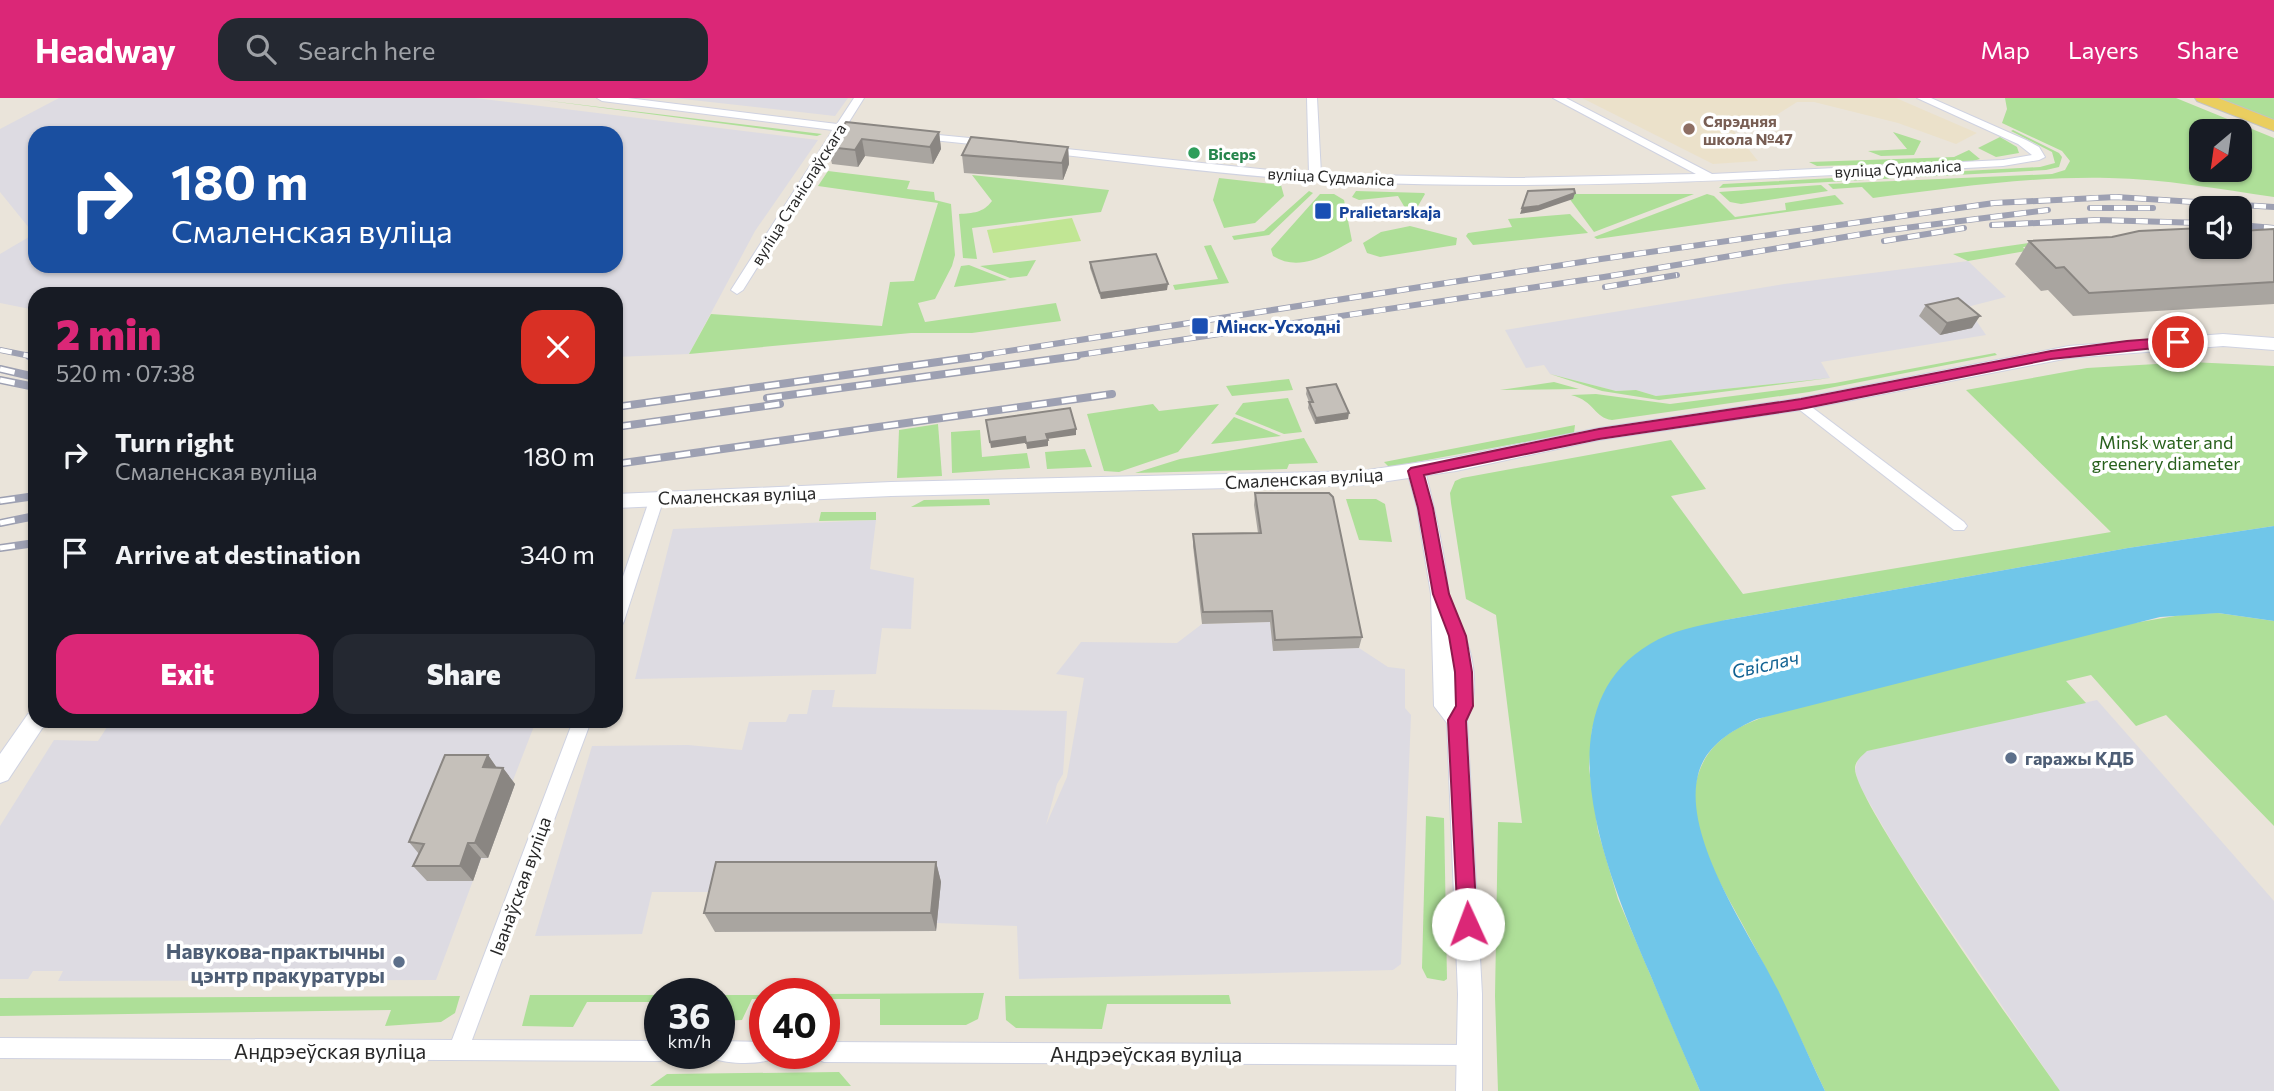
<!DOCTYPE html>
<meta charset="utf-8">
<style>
:root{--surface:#171b24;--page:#242831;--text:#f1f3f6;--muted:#9ea1a6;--accent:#db2777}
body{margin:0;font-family:Commissioner,sans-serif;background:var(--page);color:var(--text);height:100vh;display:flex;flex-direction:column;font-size:26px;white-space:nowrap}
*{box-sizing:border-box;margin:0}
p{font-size:23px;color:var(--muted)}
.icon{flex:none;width:38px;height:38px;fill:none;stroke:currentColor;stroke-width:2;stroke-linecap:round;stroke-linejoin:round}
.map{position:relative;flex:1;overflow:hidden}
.drawer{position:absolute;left:28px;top:189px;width:595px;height:441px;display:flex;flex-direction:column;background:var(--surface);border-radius:21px;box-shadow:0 2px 5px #0004}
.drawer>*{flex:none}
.banner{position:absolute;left:28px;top:28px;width:595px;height:147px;border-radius:21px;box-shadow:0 2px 5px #0004;background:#1a4fa0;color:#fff;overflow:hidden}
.needle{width:46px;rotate:209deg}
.tools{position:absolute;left:2189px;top:21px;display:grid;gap:14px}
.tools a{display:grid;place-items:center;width:63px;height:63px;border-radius:14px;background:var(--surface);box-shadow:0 2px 5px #0004;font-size:35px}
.speed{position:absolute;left:644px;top:880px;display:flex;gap:14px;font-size:35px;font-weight:700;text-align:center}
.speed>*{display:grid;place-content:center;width:91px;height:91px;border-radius:50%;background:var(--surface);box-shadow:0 2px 5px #0004;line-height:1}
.speed small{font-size:18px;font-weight:400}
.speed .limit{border:10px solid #d22;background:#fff;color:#111}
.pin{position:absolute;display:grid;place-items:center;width:60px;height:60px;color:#fff;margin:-30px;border:4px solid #fff;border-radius:50%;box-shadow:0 2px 7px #0007}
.me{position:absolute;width:77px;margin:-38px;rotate:358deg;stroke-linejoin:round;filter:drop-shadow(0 0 5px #0008)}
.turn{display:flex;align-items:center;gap:24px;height:147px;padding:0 28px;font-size:32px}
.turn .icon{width:91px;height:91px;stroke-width:2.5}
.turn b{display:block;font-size:49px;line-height:60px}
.round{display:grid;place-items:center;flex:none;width:74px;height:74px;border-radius:21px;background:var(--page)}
.head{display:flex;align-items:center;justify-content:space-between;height:119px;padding:0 28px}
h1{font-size:42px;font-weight:800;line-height:52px;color:var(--accent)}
.button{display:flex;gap:14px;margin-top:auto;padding:14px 28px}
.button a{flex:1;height:80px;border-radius:21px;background:var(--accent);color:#fff;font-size:28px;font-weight:800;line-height:80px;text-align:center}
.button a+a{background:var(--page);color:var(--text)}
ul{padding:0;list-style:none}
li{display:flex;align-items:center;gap:21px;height:98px;padding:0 28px}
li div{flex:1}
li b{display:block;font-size:26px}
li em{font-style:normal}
header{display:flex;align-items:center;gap:42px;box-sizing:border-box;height:98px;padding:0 35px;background:var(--accent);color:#fff}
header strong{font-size:33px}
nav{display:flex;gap:38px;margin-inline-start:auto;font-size:24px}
.search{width:490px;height:63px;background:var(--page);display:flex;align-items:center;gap:18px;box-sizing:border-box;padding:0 24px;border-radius:21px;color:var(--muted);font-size:26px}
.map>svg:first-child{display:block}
.industrial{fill:#dddbe2;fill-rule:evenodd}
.education{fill:#ebe1ca}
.green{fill:#aedf98;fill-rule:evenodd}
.pitch{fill:#c1e694}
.water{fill:#70c6e9}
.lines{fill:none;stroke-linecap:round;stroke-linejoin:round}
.minor-casing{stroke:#cfd2e1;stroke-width:2}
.tertiary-casing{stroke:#cfd2e1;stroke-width:2}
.secondary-casing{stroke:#cfd2e1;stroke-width:2}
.primary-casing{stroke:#c3c3c3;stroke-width:2}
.minor{fill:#fff;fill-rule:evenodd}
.tertiary{fill:#fff;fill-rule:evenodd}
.secondary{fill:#fff;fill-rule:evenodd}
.primary{fill:#eace5f;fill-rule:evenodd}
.rail-far1-casing{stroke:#9da0b2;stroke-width:6}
.rail-casing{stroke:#9da0b2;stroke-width:8}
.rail-far1{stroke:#fff;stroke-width:4.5;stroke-dasharray:12;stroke-linecap:butt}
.rail{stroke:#fff;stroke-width:5;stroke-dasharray:15;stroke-linecap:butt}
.wall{fill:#a9a5a0}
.shaded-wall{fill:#8a8682}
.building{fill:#c5c0ba;stroke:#8a8682;stroke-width:2}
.route{fill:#db2777;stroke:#8e194d;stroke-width:2}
.education-dot{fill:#8d6e63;stroke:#fff;stroke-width:2.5}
.leisure-dot{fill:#2e9e5b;stroke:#fff;stroke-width:2.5}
.transit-dot{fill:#1a4fb4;stroke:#fff;stroke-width:2.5}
.service-dot{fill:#5c6f8a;stroke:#fff;stroke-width:2.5}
.labels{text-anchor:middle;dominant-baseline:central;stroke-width:7;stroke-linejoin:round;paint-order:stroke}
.far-education-label{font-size:16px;font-weight:bold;fill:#785e54;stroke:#fff;text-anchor:start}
.far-leisure-label{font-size:16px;font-weight:bold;fill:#27864d;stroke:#fff;text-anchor:start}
.far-street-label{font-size:16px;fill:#282828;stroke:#fff}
.far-transit-label{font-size:16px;font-weight:bold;fill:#164399;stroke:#fff;text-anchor:start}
.transit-label{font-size:18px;font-weight:bold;fill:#164399;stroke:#fff;text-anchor:start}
.park-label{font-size:18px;fill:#28611c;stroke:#fff}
.street-label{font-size:18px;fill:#282828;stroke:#fff}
.service-label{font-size:18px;font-weight:bold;fill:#4e5e75;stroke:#fff;text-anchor:start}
.water-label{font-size:19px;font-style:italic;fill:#126292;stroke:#fff}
.near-service-label{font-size:21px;font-weight:bold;fill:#4e5e75;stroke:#fff;text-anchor:end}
.near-street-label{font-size:21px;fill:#282828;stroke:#fff}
</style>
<header>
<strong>Headway</strong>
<div class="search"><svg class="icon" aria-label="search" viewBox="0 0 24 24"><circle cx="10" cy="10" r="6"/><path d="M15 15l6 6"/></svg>Search here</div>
<nav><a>Map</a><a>Layers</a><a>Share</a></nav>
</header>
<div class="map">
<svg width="2274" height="993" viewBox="0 0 2274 993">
<rect width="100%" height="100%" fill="#eae4da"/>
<!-- industrial -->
<g class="industrial">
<path d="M59,0H475L818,42L755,133L689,256L616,259V196H35V212L0,205V156L34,136L0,94V31ZM35,35H616V168H35Z"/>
<polygon points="674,0 848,0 835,18"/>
<polygon points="1968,163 2006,199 1967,209 1986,237 1821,264 1830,280 1656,298 1636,292 1616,293 1550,276 1544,267 1526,270 1505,232 1784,186"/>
<polygon points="876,422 870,471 914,480 911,531 882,530 876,576 635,581 673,431"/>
<polygon points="1270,524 1274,553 1359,550 1388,569 1405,571 1405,610 1411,617 1401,866 1393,872 1019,881 1017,828 937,825 936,833 715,834 724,794 652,794 642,836 535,838 592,648 688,647 742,652 749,624 786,624 789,616 807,616 812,592 835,592 832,609 1067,613 1063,676 1057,686 1046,727 1067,679 1084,580 1056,576 1081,544 1177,545 1202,526"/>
<polygon points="2097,602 2274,803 2274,993 2060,993 1902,761 1859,687 1855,672 1858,661 1866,653"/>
<polygon points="111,623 536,623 512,685 515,686 488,760 481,761 436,882 58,883 63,873 33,873 28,881 0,881 0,728 54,642 98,643"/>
</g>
<!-- education -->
<polygon class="education" points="1582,0 1896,0 1977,35 1956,46 1898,25 1814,4 1797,4 1762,26 1730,28 1758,63 1713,66"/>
<!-- green -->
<g class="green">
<path d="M2005,0H2176L2274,40V99C2219,91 2164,81 2109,80C2030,78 1951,90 1873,100L1862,89L1833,91L1828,86L2052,76L2065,72L2070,63L2062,53L2002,25L2007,11ZM2202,33H2240V72H2202Z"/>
<polygon points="2213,0 2274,0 2274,24"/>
<polygon points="542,2 822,36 817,38"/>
<polygon points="2013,32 2059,55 2062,59 2059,69 2046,72 1719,90 1723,86 2040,69 2055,65 2052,54 2011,33"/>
<polygon points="1893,34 1921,43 1914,57 1881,58 1868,53 1907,51"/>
<polygon points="2000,39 2017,49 2019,55 1996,59 1978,50"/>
<polygon points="1969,52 1980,61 1969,64 1817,68 1809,64 1954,59"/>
<polygon points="828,73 910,83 907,91 934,94 935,102 951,106 955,157 952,168 935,201 918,205 925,224 1056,205 1061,223 972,235 911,235 689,256 711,216 882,228 890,184 914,183 938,105 818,88"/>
<path d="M972,77L1109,92L1101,114L972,130L977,161L963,160L959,116C973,115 983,115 992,103Z"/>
<polygon points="1219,80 1281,87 1284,98 1255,125 1224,130 1213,102"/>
<polygon points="1821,87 1828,93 1741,106 1730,104 1719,94"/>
<polygon points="1309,93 1313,95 1269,137 1234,142 1232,138 1264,133"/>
<polygon points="1356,93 1424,95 1425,96 1411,120 1398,98 1359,102 1352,99"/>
<path d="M1320,96H1334L1344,102L1352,143C1328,156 1300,175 1273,158L1271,151Z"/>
<polygon points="1566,96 1694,96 1594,134"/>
<polygon points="1707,96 1714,98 1735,119 1786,112 1785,105 1835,97 1844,106 1597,141 1594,139"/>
<polygon points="1570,116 1588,135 1473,147 1466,138 1468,135 1512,129 1508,121"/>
<polygon points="1410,128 1457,140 1456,147 1380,159 1367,155 1363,145 1381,134"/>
<polygon points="2201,139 2023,149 2026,153 1968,163 1953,156 2036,144"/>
<polygon points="1211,147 1229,185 1175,192 1173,187 1218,181 1204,148"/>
<polygon points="1036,162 1027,178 1010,180 980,168"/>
<polygon points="969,167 1007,182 954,189 961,168"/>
<path d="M1995,255L1997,257L1809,294L1612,322C1594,320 1595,303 1571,297L1596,296L1670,306L1835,285Z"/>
<polygon points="2191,264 2274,268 2274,428 2128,450 1725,522 1625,567 1605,595 1592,631 1589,670 1598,733 1618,801 1700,993 1498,993 1495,898 1498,724 1522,725 1496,517 1466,501 1451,405 1450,395 1455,383 1462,380 1671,342 1706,391 1671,398 1743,496 2111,434 1966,292 2087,270"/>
<polygon points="1550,276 1616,293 1636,292 1656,298 1830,280 1659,302 1602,293"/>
<polygon points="1289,281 1293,292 1232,298 1226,288"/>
<polygon points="1554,284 1579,291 1500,292"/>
<polygon points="1288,300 1302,334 1284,336 1235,316 1243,305"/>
<polygon points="1153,306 1159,313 1219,306 1178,354 1119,374 1104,373 1087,316"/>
<polygon points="1234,319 1281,338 1211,346"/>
<polygon points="938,326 942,378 897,380 899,332"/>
<polygon points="1575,327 1574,335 1389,369 1384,364"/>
<polygon points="980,332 982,359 1027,355 1030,370 952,375 951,334"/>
<polygon points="1304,340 1318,365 1289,366 1287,371 1135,375 1180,361"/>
<polygon points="1085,351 1092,369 1047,371 1045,354"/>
<polygon points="989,401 990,407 911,409 924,402"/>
<polygon points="1346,401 1376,401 1385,406 1392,444 1359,442"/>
<polygon points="821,414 876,414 876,422 819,423"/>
<path d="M2218,515L2274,523V728L2166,617L2136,628L2091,577L2066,583L2086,605L1867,653C1862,658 1855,663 1855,670C1852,701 2031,951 2060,993H1825C1802,943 1778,893 1752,844C1734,809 1709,771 1699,732C1695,715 1692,692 1699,674C1713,635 1750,623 1786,612L2122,527L2187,516Z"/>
<polygon points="1426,718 1444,720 1447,881 1444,883 1427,880 1422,870"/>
<polygon points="984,895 978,921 966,927 880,927 880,901 824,901 824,896"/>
<polygon points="530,897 660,897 660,904 587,904 573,929 522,928"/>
<polygon points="719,897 765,897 765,901 752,901 742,922 720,923"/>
<polygon points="1229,897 1231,906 1107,906 1102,931 1016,930 1006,922 1005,898"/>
<polygon points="460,898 455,915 441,924 385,928 391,912 0,918 0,900"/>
<polygon points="839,974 851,988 650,988 667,976"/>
</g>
<!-- pitch -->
<polygon class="pitch" points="1072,120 1081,143 993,155 987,132"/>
<!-- water -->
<path class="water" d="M2274,428V523L2218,515L2160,519L1757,621C1732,632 1705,648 1698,677C1682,740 1750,835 1778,892C1794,925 1809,959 1825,993H1700C1683,954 1666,915 1650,876C1611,786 1536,613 1650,546C1672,532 1699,528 1725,522L2128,450Z"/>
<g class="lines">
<!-- minor casing -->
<g class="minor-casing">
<g id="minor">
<polygon points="597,0 628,0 837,26 854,0 864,0 847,27 866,32 861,35 843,33 743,192 737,196 731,192 833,32 602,3"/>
<path d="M1307,0H1317L1321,76L1511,80L1696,76L1553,0H1566L1712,76L2003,62L2032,57L2018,46L1917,0H1931L2026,42L2039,49L2045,59L2039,62L2003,68C1785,80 1566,93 1347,84C1247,80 1147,66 1047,55L1041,52L1047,49L1309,76Z"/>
<polygon points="918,35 990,42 996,45 990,48 914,40 914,36"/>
<polygon points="1801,301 1964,424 1967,428 1964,432 1954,432 1796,309 1794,306 1796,303"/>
<polygon points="657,395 664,400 624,523 622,527 616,529 616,499 650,400"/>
<polygon points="573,623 591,623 472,942 660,943 660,956 669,956 667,960 660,963 0,960 0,940 452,942"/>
<path d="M719,943L765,944V956H775L772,961C757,967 727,966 712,960L710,956H719Z"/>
<polygon points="824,944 1468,947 1475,950 1478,957 1475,964 1468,967 824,964 817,961 814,956 824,956"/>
</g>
</g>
<!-- tertiary casing -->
<g class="tertiary-casing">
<path id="tertiary" d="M1416,367L1422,369L1425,373C1433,404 1440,435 1445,467C1447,478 1447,495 1451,504C1468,541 1484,581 1467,622L1482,896V993H1456L1458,896L1447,625L1434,608L1431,496L1417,410L1407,373L1410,369Z"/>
</g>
<!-- secondary casing -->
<g class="secondary-casing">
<g id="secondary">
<polygon points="2223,236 2274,240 2274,252 2223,248 2069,260 1801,312 1599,342 1456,373 1361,387 891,398 616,410 616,396 891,384 1361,373 1456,359 1599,330 1801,300 2069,248"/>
<polygon points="35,614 35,623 47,623 8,682 0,685 0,656 28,616"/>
</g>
</g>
<!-- primary casing -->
<g class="primary-casing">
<polygon id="primary" points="2195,0 2218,0 2274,22 2274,33 2197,3"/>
</g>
<!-- minor -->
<use href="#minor" class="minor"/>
<!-- tertiary -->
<use href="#tertiary" class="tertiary"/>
<!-- secondary -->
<use href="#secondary" class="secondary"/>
<!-- primary -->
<use href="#primary" class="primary"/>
<!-- rail-far1 casing -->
<g class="rail-far1-casing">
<g id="rail-far1">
<polyline points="2090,110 2153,110"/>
<polyline points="1992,127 2099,122 2202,125"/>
<polyline points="2240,127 2274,130"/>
<polyline points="1884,143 1964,130"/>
<polyline points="1605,189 1677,177"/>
<polyline points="0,252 35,259"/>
<polyline points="970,259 1601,161 1994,105 2116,99 2274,109"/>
<polyline points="1065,259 1604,179 1881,133 2048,112"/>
</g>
</g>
<!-- rail casing -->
<g class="rail-casing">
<g id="rail">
<polyline points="29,258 35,259"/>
<polyline points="0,271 35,279"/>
<polyline points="0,282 35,289"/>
<polyline points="767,300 1077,258"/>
<polyline points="616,309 981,258"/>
<polyline points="616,329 780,306"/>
<polyline points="616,366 1112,296"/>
<polyline points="0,403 35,398"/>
<polyline points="0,425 35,418"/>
<polyline points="0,450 35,445"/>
</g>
</g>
<!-- rail-far1 -->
<use href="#rail-far1" class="rail-far1"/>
<!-- rail -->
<use href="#rail" class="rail"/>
</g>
<!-- wall -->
<g class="wall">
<polygon points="846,24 939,34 941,51 933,66 865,58 858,69 832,66 828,49"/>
<polygon points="1068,49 1069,66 1063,82 964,75 962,57"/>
<polygon points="2274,131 2274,206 2073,218 2048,192 2041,193 2015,166 2029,143 2202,149"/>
<polygon points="1090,164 1167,192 1101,201 1090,170"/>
<polygon points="1926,207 1972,230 1940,237 1919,218"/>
<polygon points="1307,290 1348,321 1315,326 1308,310 1309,304 1306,296"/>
<polygon points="1255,395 1362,539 1359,550 1273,553 1270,524 1202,526 1193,448 1193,436 1258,435 1254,407"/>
<polygon points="488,657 497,670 503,670 515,686 488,760 481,760 473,783 427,783 413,768 419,756 409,744"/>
<polygon points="936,764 941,784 936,833 715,834 704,815"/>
</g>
<!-- shaded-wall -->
<g class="shaded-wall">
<polygon points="939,34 941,51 933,66 930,49"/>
<polygon points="862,41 865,58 858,69 855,52"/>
<polygon points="1068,49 1069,66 1063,82 1062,65"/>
<polygon points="1575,95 1573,101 1538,113 1520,116 1522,110"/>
<polygon points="1168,186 1167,192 1101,201 1100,195"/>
<polygon points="1980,218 1972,230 1940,237 1947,225"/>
<polygon points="1349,315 1348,321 1315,326 1316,320"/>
<polygon points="1076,331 1076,337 1047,341 1046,336"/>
<polygon points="1025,339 1025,345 991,350 990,344"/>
<polygon points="1048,342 1048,348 1027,351 1026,345"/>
<polygon points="488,657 499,673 483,669"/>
<polygon points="503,670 515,686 488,760 475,745"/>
<polygon points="468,745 481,760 473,783 460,768"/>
<polygon points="936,764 941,784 936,833 931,815"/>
</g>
<!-- building -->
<g class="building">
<polygon points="846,24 939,34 930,49 862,41 855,52 828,49"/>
<polygon points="971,39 1068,49 1062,65 962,57"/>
<polygon points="1574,91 1575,95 1539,108 1522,110 1528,93"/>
<polygon points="2202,130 2202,149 2240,149 2240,133 2274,131 2274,184 2089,195 2064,169 2056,170 2029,143 2112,139 2139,133"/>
<polygon points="1156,156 1168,186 1100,195 1090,164"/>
<polygon points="1958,200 1980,218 1947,225 1926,207"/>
<polygon points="1336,286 1349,315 1316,320 1309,304 1313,304 1307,290"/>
<polygon points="1070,310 1076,331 1046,336 1048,342 1026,345 1025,339 990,344 986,322"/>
<polygon points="1255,395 1329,395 1333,399 1362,539 1275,542 1272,513 1203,514 1193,436 1261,435"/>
<polygon points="445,657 488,657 483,669 503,670 475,745 468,745 460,768 413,768 424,746 409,744"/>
<polygon points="716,764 936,764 931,815 704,815"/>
</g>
<!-- route -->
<polygon class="route" points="2178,239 2185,244 2183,247 2051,261 1801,311 1599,341 1424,377 1433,410 1449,496 1466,538 1472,574 1473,608 1466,623 1477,826 1475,833 1468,835 1461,833 1458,826 1448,622 1456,608 1455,574 1449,538 1433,496 1418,410 1408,373 1411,370 1599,331 1801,301 2051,253 2127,243"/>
<!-- markers -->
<circle class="education-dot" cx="1689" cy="31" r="7"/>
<circle class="leisure-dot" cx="1194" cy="55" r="7"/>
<g class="transit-dot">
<rect x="1314" y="104" width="18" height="18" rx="3.5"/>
<rect x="1191" y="219" width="18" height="18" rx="3.5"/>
</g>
<g class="service-dot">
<circle cx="2011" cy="660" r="7"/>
<circle cx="399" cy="864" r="7"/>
</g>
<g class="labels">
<!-- far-education labels -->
<g class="far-education-label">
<text x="1703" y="22">Сярэдняя<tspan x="1703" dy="18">школа №47</tspan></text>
</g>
<!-- far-leisure labels -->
<g class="far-leisure-label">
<text x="1208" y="55">Biceps</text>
</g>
<!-- far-street labels -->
<g class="far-street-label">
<text transform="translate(1898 70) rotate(-3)">вуліца Судмаліса</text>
<text transform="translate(1331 78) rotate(3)">вуліца Судмаліса</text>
<text transform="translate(798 96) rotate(-58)">вуліца Станіслаўскага</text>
</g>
<!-- far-transit labels -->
<g class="far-transit-label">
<text x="1339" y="113">Pralietarskaja</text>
</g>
<!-- transit labels -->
<g class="transit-label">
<text x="1216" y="228">Мінск-Усходні</text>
</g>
<!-- park labels -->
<g class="park-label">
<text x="2166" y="344">Minsk water and<tspan x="2166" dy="21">greenery diameter</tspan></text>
</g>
<!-- street labels -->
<g class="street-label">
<text transform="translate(1304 380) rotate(-3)">Смаленская вуліца</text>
<text transform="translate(737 397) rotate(-2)">Смаленская вуліца</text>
<text transform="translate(520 788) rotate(-70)">Іванаўская вуліца</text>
</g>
<!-- service labels -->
<g class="service-label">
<text x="2025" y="660">гаражы КДБ</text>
</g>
<!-- water labels -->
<g class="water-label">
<text transform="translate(1765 566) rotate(-13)">Свіслач</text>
</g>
<!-- near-service labels -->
<g class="near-service-label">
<text x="385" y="852">Навукова-практычны<tspan x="385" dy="24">цэнтр пракуратуры</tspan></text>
</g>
<!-- near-street labels -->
<g class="near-street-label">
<text x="330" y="952">Андрэеўская вуліца</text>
<text x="1146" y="955">Андрэеўская вуліца</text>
</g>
</g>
</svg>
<div class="tools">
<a><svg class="needle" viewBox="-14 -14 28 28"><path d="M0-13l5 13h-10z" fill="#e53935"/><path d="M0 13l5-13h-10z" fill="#9ea1a6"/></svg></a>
<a><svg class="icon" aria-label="sound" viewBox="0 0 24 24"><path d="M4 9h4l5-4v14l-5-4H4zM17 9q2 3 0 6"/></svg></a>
</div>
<div class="speed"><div>36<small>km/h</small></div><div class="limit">40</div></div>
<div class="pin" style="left:2178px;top:244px;background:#d93025"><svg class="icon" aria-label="arrive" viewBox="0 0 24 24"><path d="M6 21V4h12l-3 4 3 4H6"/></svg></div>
<svg class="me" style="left:1468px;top:826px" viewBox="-20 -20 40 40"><circle r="19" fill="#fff"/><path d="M0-13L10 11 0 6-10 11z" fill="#db2777"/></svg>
<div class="banner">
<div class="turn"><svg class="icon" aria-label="right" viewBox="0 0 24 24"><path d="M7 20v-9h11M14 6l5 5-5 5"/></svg><div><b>180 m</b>Смаленская вуліца</div></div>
</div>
<section class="drawer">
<div class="head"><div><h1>2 min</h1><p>520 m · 07:38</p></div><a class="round" style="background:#d93025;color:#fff"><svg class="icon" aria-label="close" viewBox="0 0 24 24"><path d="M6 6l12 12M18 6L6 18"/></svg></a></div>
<ul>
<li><svg class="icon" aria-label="right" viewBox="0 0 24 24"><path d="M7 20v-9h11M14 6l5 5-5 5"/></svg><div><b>Turn right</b><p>Смаленская вуліца</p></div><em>180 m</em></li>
<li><svg class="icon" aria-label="arrive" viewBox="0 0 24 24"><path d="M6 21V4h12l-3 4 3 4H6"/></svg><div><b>Arrive at destination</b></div><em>340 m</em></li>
</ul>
<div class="button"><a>Exit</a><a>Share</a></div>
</section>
</div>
